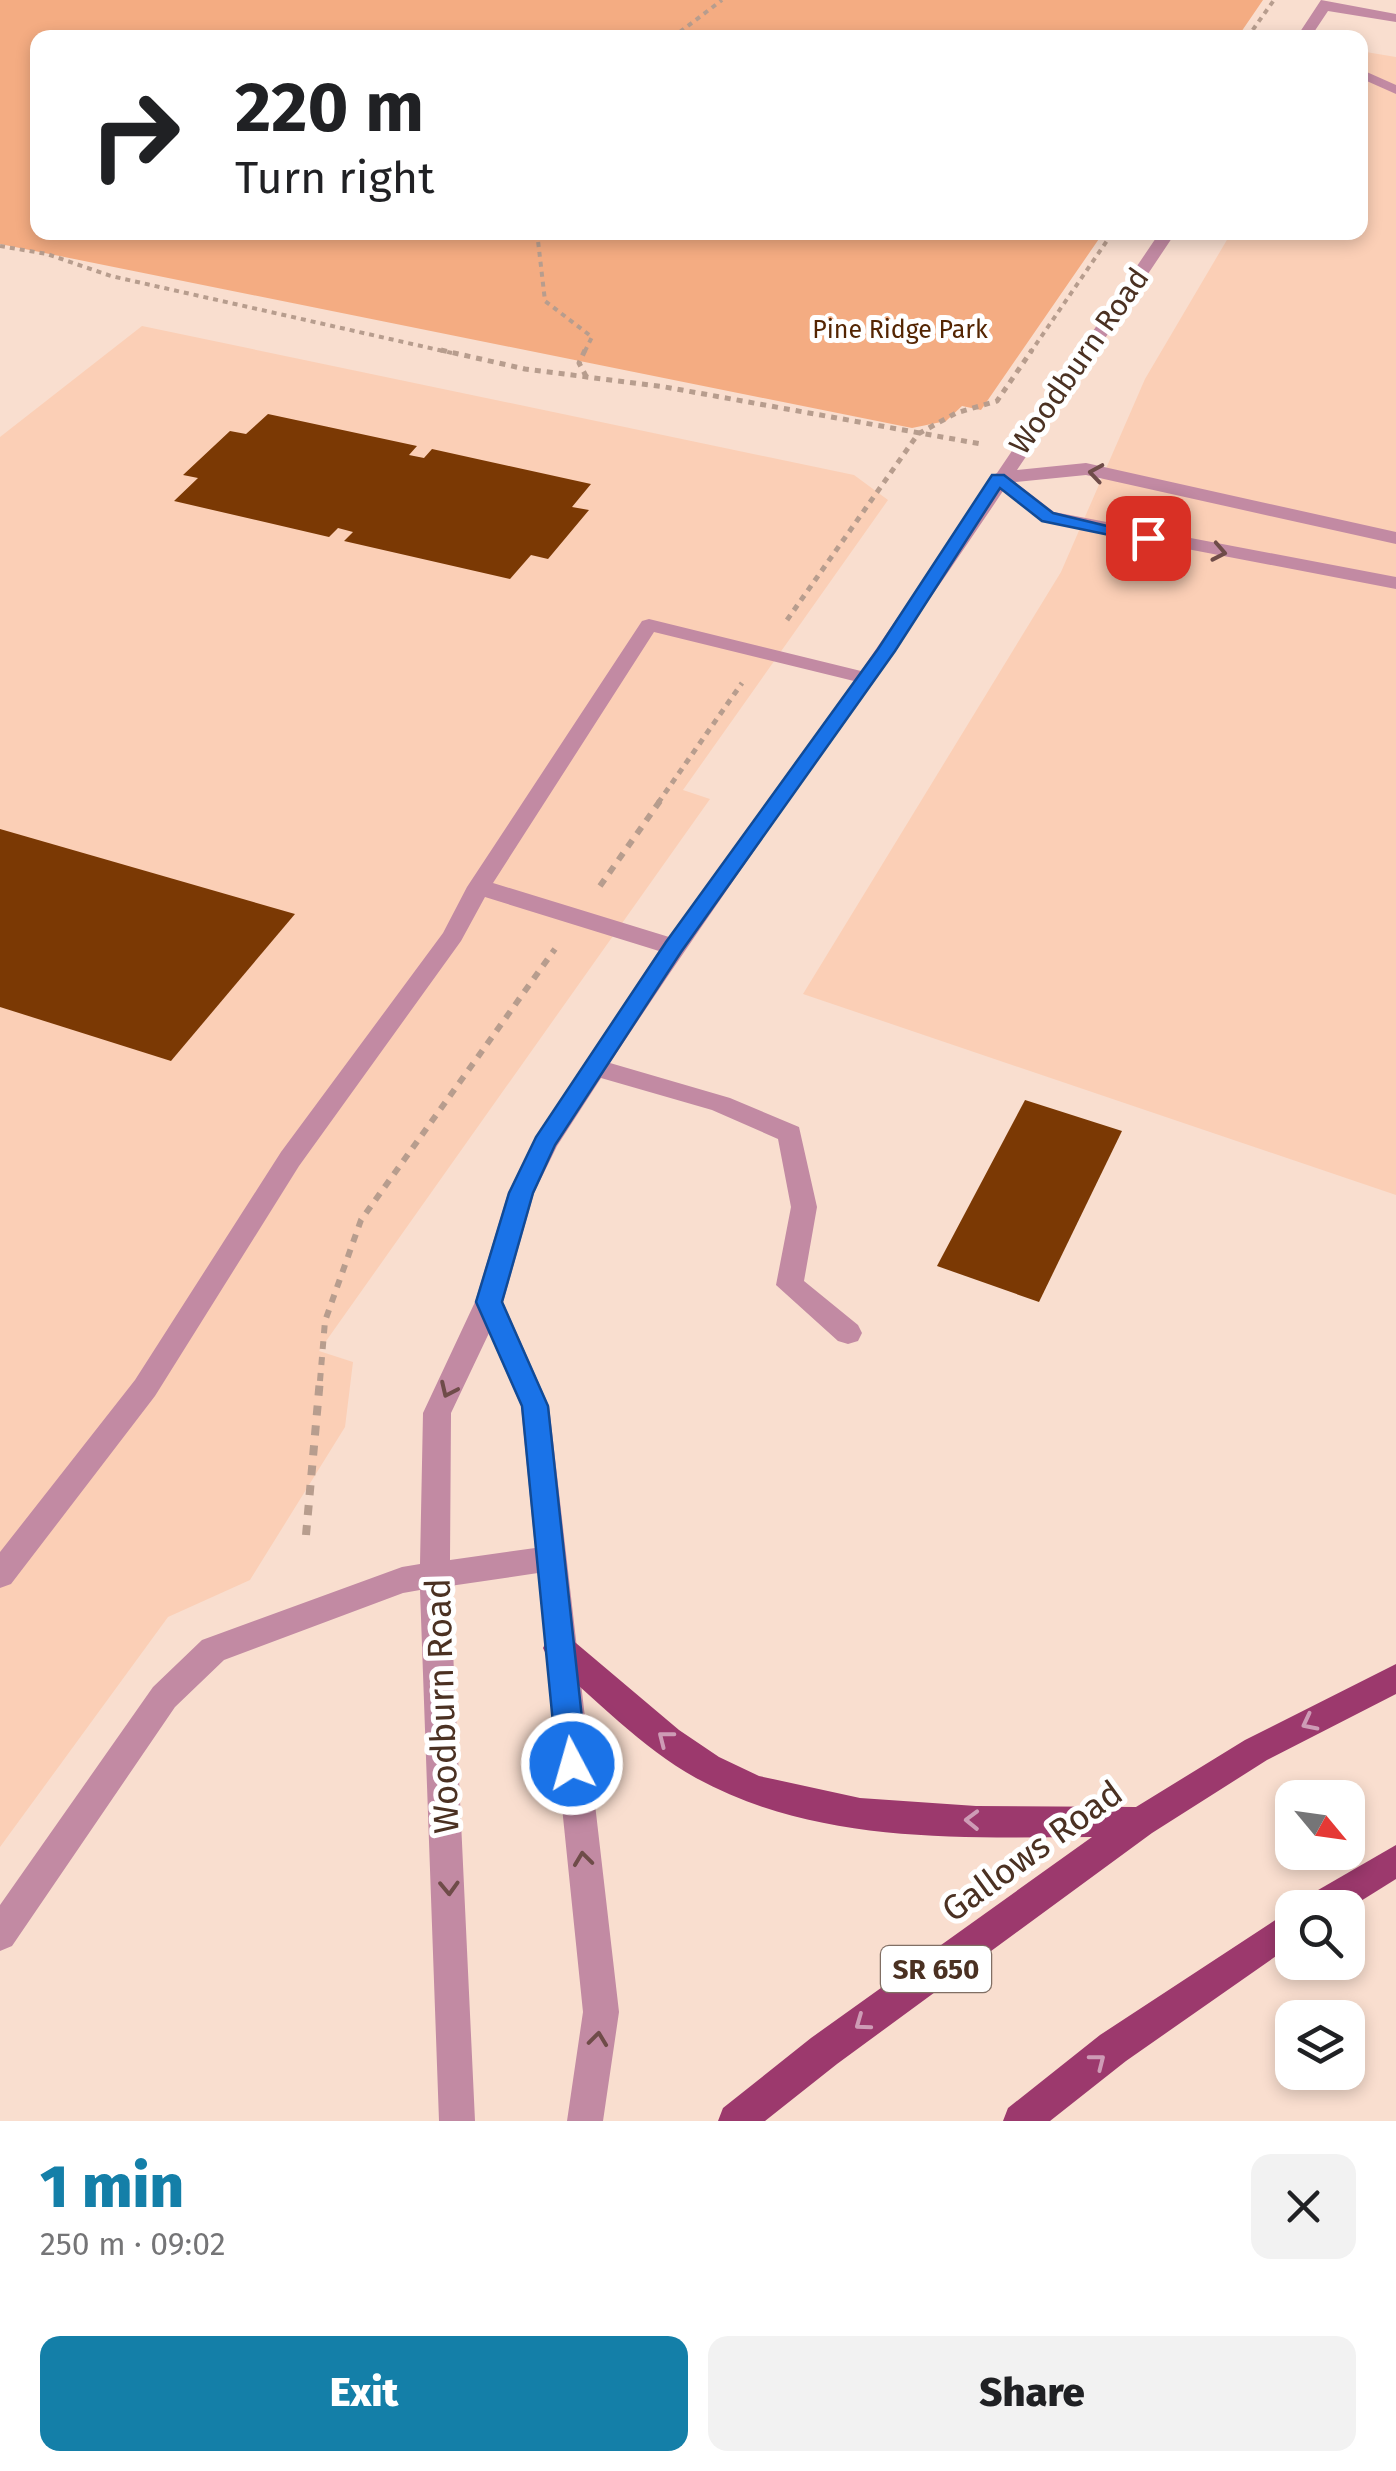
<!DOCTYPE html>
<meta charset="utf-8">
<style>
:root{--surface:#fff;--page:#f2f2f2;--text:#202124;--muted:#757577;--accent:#147fa8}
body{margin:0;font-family:"Fira Sans",sans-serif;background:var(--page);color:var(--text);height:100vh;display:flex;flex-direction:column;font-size:38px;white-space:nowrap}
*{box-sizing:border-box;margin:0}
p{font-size:32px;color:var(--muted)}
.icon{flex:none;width:55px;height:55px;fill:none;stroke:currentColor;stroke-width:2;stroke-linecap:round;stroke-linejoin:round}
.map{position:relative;height:2121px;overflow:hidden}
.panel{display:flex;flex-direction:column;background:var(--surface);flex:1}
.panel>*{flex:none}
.banner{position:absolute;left:30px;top:30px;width:1338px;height:210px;border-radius:20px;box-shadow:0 5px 15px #0003;background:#fff;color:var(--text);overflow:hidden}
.needle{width:65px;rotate:119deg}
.fabs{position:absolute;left:1275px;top:1780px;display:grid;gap:20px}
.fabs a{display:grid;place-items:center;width:90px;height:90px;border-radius:20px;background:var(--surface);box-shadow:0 5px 15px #0003;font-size:50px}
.pin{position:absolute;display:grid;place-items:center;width:85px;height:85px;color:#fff;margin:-42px;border-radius:20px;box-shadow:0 5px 15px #0006}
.me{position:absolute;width:110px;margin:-55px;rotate:354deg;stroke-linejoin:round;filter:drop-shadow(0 0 8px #0008)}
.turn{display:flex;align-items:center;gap:35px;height:210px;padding:0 40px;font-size:45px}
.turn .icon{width:130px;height:130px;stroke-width:2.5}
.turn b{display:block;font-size:70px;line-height:85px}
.round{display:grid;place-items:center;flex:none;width:105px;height:105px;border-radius:20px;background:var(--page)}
.overview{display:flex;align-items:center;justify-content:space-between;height:170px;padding:0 40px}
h1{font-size:60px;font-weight:800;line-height:75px;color:var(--accent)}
.primary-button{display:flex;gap:20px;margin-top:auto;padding:20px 40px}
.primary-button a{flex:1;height:115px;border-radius:20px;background:var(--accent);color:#fff;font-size:40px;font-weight:800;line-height:115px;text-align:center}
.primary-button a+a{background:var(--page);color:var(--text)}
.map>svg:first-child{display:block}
.built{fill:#fbcfb6}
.green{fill:#f4ac82}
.building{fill:#7b3904}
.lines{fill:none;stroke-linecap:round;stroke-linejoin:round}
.path-far3{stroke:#b79d8e;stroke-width:4;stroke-dasharray:5 5;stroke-linecap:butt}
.path-far2{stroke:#b79d8e;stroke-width:5;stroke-dasharray:6 6;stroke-linecap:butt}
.path-far1{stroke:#b79d8e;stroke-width:6;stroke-dasharray:8 8;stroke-linecap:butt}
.path{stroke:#b79d8e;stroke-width:8;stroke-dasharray:10 10;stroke-linecap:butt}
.minor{fill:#c28aa3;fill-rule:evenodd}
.major{fill:#9c396d;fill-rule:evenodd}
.oneway{stroke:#6f4c49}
.oneway2{stroke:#ce9cb6}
.route{fill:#1a73e8;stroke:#114b97;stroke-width:2.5}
.labels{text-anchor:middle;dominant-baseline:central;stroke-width:10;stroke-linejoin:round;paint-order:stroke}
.far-park-label{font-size:25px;fill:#542502;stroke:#fff}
.shield{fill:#fff;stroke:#816f64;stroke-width:2.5}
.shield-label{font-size:28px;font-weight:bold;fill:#4b3122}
.street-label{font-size:30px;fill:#4b3122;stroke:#fff}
.near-street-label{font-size:35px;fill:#4b3122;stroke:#fff}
</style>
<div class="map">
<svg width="1396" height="2121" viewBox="0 0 1396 2121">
<rect width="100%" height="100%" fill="#f9decf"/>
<!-- built -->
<g class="built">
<polygon points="1360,51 1396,57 1396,1195 803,994 1061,572 1145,379 1231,233 1360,232"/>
<polygon points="142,326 854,475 888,500 683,790 710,799 319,1351 353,1362 345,1427 250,1580 168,1617 0,1847 0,437"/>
</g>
<!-- green -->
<polygon class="green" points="0,0 1263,0 1237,38 38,38 38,232 1103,233 981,410 962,406 946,421 912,428 0,244"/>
<!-- building -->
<g class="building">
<polygon points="268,414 417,446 409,455 424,458 432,449 591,484 572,507 589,510 548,559 531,555 510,579 344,541 353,532 338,528 329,537 174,501 198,478 183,475 230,431 246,434"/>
<polygon points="0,829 295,914 171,1061 0,1007"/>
<polygon points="1025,1100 1122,1131 1039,1302 937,1266"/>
</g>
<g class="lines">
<!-- path-far3 -->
<g class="path-far3">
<polyline points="672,38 722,0"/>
<polyline points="1247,38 1274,0"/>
<polyline points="537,232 545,301 592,337 584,353"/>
<polyline points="0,246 47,254 111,276 452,353"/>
<polyline points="1030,353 1113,232"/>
</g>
<!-- path-far2 -->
<g class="path-far2">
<polyline points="441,350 525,369 665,387 981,444"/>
<polyline points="585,350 579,363 587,378"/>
<polyline points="787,620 918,434 956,413 997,401 1032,350"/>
<polyline points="658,803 742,683"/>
</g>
<!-- path-far1 -->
<g class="path-far1">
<polyline points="600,886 660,801"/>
<polyline points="320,1381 325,1321 361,1220 555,949"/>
</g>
<!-- path -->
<polyline class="path" points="306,1535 320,1379"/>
<!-- minor -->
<g class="minor">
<polygon points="1321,0 1396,14 1396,22 1328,11 1310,38 1296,38"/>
<polygon points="1360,69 1396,85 1396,94 1360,78"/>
<path d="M1160,232H1176L1017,470L1086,463L1396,532V544L1086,475L1015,482L1054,512L1396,577V589L1041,521L1003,491C875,683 737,869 610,1063L730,1098L799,1127L817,1207L804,1281L858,1325L862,1333L858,1341L848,1344L838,1341L776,1285L791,1207L778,1139L712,1110L601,1078L557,1146L534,1193L503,1302L549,1406L619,2012L603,2121H567L583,2012L538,1573L450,1586L475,2121H439L420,1590L403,1593L224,1660L175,1707L12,1946L0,1951V1905L153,1687L202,1640L402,1567L420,1564L423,1413L475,1302L508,1193L536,1136L659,951L485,897L461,941L299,1166L155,1396L11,1584L0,1588V1552L135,1380L281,1152L443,933L467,887L642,621L649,619L861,671L991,481L989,478L997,473ZM654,632L854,681L669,937L493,883ZM489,1333L521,1406L535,1548L450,1560L451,1413Z"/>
</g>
<!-- major -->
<g class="major">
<path d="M559,1634L570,1638L679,1730L719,1757L759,1776L860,1798L976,1806L1136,1807L1245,1740L1396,1664V1694L1267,1760L1152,1833L837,2064L765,2121H718L723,2108L811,2038L1092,1837C959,1838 816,1844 696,1778C641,1747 595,1699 548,1658L543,1648L548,1638Z"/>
<polygon points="1396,1845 1396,1879 1348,1909 1301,1908 1306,1897"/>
<polygon points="1292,1909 1292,1945 1126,2061 1050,2121 1003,2121 1008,2108 1100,2035"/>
</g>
</g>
<!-- one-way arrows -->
<defs><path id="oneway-chevron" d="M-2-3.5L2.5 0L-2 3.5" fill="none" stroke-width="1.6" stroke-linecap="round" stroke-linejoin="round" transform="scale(2.5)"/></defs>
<g class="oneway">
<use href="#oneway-chevron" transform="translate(1096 473) rotate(-171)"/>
<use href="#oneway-chevron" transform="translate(1219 552) rotate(11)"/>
<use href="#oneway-chevron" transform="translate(448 1390) rotate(115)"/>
<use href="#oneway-chevron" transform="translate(583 1859) rotate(-97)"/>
<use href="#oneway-chevron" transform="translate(449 1888) rotate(88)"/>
<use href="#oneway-chevron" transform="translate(598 2039) rotate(-83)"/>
</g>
<g class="oneway2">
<use href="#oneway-chevron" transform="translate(1309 1723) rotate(153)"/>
<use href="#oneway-chevron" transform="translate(665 1738) rotate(-142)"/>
<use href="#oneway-chevron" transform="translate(972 1820) rotate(-179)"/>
<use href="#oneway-chevron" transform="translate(862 2023) rotate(144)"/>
<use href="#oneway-chevron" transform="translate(1098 2061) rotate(-38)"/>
</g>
<!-- route -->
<polygon class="route" points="992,475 1004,475 1053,513 1157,538 1148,543 1042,521 1000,488 895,651 681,952 555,1145 533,1193 502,1302 548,1406 587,1764 583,1773 572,1777 562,1773 557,1764 522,1406 476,1302 509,1193 536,1137 666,942 878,649"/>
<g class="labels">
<!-- far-park labels -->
<g class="far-park-label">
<text x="900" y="330">Pine Ridge Park</text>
</g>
<!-- shield labels -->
<rect class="shield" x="881" y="1946" width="110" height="46" rx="8"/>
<g class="shield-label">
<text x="936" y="1969">SR 650</text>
</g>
<!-- street labels -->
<g class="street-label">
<text transform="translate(1079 361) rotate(-55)">Woodburn Road</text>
</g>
<!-- near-street labels -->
<g class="near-street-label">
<text transform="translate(442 1706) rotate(-92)">Woodburn Road</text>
<text transform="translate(1032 1851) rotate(-36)">Gallows Road</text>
</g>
</g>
</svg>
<div class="fabs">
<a><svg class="needle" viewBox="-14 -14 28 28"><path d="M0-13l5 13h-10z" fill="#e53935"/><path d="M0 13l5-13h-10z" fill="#757577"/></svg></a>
<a><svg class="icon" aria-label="search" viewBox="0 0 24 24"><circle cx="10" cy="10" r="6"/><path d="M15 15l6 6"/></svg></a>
<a><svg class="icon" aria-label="layers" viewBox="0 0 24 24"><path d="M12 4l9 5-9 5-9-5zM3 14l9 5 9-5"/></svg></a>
</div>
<div class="pin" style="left:1148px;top:538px;background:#d93025"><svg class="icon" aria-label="arrive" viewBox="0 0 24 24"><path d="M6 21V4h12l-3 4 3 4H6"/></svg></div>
<svg class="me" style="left:572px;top:1764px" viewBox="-20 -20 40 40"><circle r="17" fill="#1a73e8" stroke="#fff" stroke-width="3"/><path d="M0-11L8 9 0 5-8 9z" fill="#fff"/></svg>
<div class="banner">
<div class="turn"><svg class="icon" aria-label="right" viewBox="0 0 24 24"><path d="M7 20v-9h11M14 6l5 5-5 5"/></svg><div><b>220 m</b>Turn right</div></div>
</div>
</div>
<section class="panel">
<div class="overview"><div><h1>1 min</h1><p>250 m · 09:02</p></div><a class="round"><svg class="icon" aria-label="close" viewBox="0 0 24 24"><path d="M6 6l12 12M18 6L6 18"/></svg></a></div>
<div class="primary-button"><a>Exit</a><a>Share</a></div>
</section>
